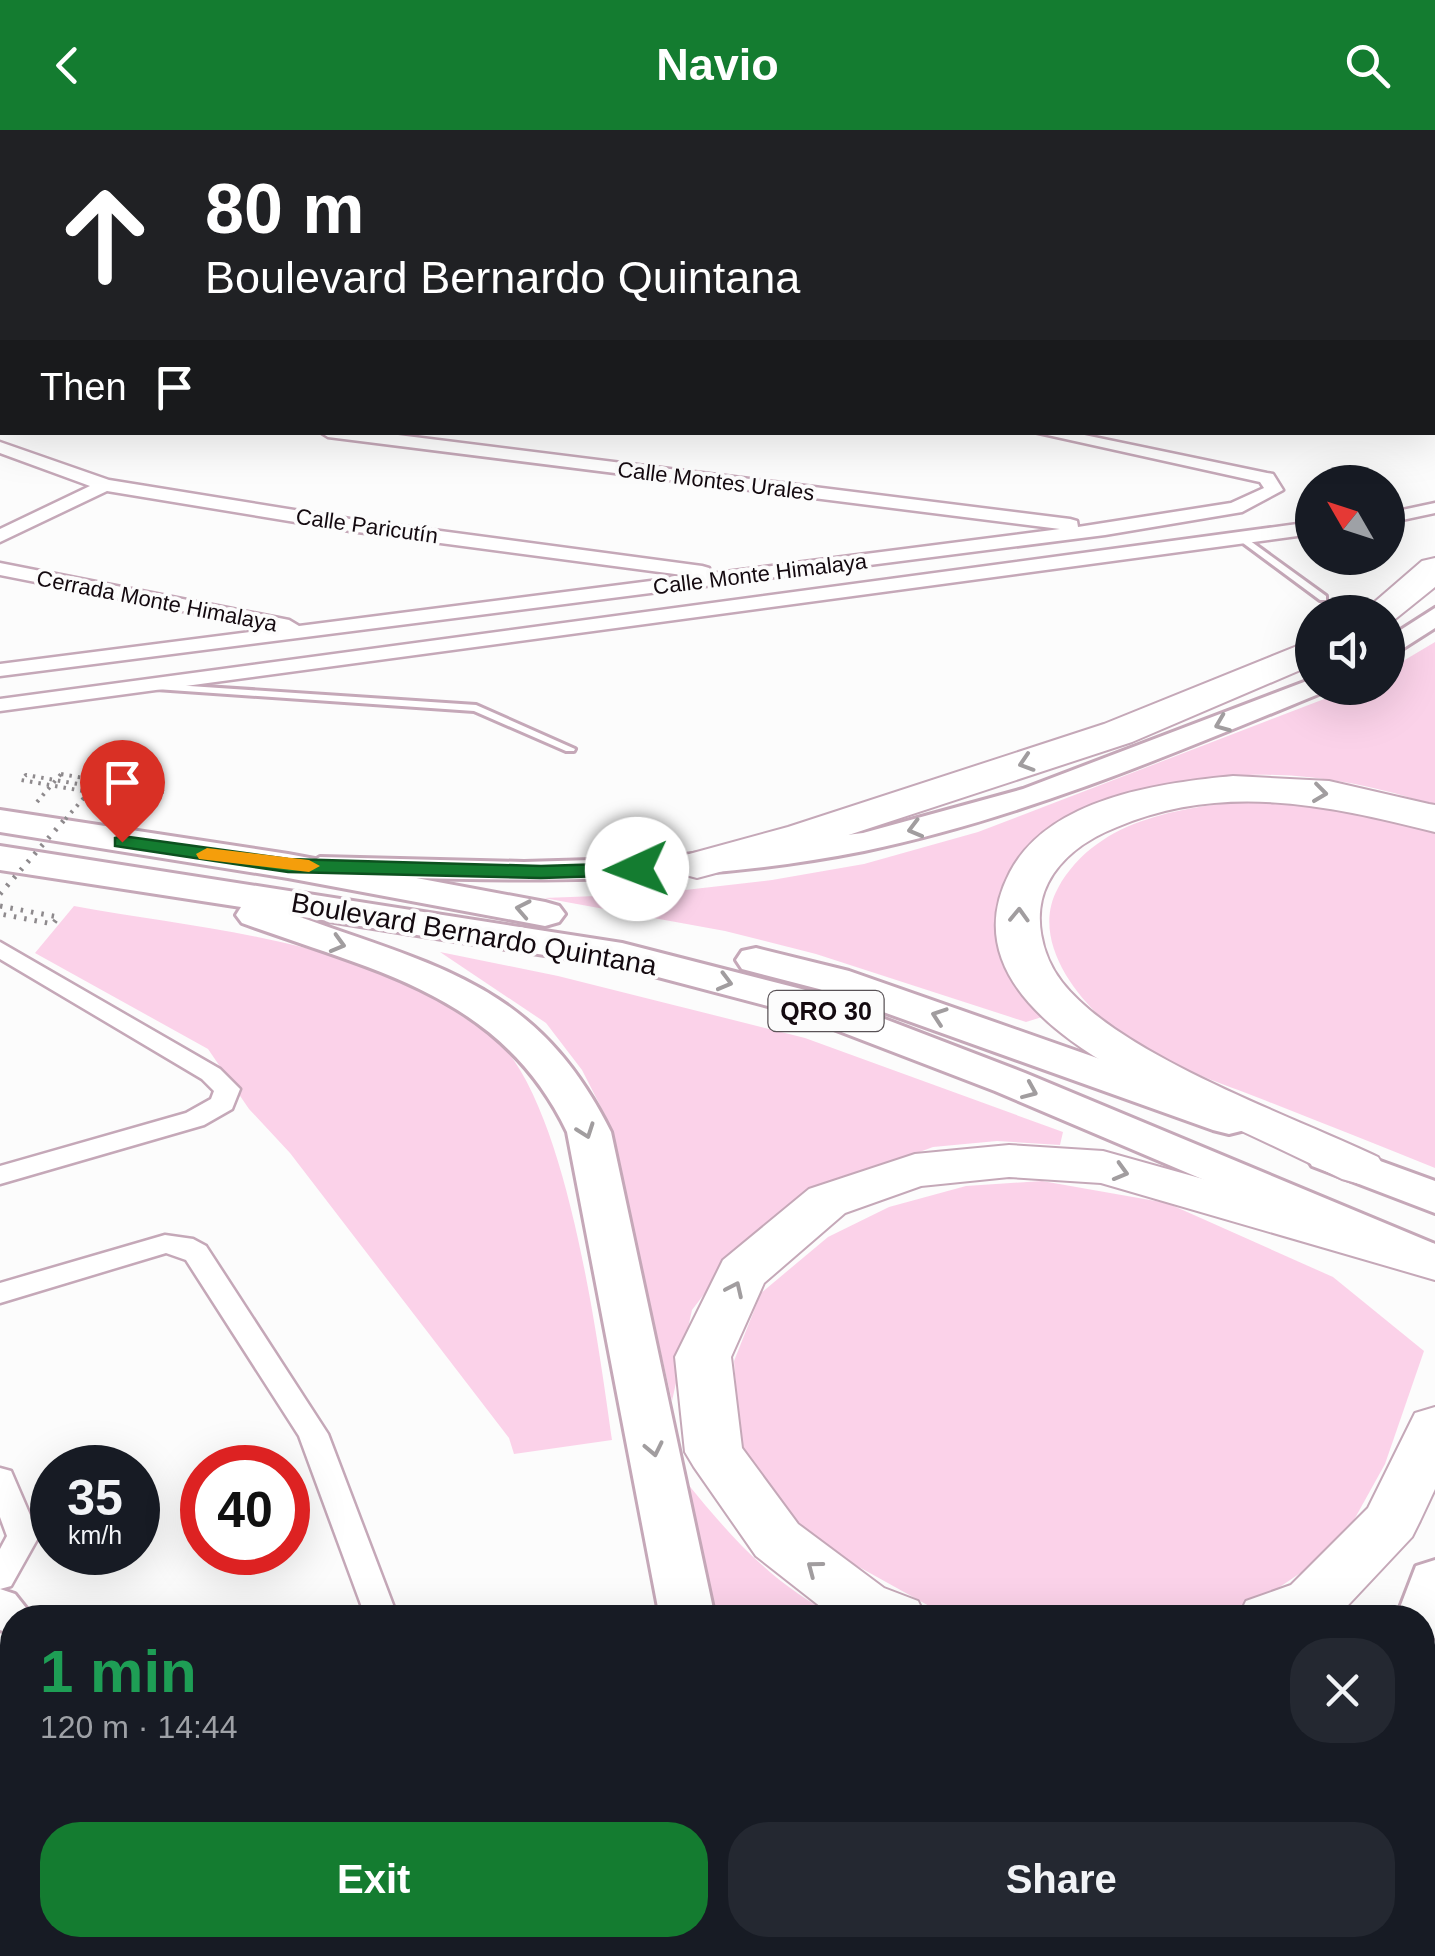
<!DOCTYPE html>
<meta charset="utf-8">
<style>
:root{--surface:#171b24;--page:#242831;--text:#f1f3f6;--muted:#9ea1a6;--accent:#147c30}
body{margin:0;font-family:Arial,sans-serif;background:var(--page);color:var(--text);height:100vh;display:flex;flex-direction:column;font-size:38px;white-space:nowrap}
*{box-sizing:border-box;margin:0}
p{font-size:32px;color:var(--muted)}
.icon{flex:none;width:55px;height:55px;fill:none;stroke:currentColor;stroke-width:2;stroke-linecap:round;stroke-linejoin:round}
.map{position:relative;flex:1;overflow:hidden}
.details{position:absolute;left:0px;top:1475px;width:1435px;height:352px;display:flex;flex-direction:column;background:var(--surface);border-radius:40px 40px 0 0;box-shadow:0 10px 40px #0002}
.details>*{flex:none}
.hud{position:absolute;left:0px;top:0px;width:1435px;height:305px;box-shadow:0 10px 40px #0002;background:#202124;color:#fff;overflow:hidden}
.needle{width:65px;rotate:309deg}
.fabs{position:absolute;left:1295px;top:335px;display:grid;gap:20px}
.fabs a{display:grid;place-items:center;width:110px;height:110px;border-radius:50%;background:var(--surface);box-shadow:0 10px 40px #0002;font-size:50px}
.speed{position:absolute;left:30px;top:1315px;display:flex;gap:20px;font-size:50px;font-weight:700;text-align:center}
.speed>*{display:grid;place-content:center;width:130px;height:130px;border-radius:50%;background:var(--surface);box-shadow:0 10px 40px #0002;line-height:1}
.speed small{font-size:25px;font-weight:400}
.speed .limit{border:15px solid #d22;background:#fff;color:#111}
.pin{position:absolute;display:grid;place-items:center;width:85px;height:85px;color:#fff;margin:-102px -42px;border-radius:50% 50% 50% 0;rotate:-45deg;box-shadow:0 0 10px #0007}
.pin .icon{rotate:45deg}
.me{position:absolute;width:110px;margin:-55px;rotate:268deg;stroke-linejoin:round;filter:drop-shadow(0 0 8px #0008)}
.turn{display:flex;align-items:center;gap:35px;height:210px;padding:0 40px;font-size:45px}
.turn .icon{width:130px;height:130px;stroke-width:2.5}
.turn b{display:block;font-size:70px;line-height:85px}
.then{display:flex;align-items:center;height:95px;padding:0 40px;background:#0003;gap:20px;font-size:38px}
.round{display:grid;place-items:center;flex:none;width:105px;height:105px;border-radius:40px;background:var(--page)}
.overview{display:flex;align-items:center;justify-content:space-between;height:170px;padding:0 40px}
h1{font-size:60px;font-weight:700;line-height:75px;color:#1e9e55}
.cta{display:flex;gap:20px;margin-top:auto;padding:20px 40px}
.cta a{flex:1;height:115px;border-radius:40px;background:var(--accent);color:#fff;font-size:40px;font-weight:700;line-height:115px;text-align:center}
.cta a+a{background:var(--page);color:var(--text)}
header{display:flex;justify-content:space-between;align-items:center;height:130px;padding:0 40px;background:var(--accent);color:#fff;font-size:45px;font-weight:700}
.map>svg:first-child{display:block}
.green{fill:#fbd2e9}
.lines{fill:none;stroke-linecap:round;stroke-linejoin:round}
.service-casing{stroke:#c5a8b8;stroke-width:6}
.minor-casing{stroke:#c5a8b8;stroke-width:5}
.tertiary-casing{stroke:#c5a8b8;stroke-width:6}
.trunk-casing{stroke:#c5a8b8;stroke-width:6}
.motorway-casing{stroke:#c5a8b8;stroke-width:4}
.path-far1{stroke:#8e8a8d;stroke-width:4;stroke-dasharray:2.5 6;stroke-linecap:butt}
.path{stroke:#8e8a8d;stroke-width:5;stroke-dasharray:2.5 8;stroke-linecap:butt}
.service{fill:#fff;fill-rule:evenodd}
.minor{fill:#fff;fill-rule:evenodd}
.tertiary{fill:#fff;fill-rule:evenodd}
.trunk{fill:#fff;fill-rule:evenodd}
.motorway{fill:#fff;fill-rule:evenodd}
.path-bridge-far1{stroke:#8e8a8d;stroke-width:4;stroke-dasharray:2.5 6;stroke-linecap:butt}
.path-bridge{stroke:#8e8a8d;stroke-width:5;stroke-dasharray:2.5 8;stroke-linecap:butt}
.oneway{stroke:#a19d9f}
.route{fill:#147c30;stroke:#0d511f;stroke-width:2.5}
.slow{fill:#f59e0b}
.labels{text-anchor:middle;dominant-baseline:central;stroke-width:8;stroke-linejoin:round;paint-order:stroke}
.far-street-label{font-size:22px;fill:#140a10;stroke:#fcfcfc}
.shield{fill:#fcfcfc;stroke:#5a5357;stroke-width:2.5}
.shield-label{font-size:25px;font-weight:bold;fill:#140a10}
.street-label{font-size:28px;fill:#140a10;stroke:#fcfcfc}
</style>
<header><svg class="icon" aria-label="back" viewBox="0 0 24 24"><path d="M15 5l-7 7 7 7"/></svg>Navio<svg class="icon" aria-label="search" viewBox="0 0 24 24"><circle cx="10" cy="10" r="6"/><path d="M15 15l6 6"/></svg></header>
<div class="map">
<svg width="1435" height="1826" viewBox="0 0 1435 1826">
<rect width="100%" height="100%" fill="#fcfcfc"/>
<!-- green -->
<g class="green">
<path d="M1435,512V676C1375,655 1312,643 1248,645C1120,648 900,735 1042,887L1026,892L816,824L725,801L544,768L650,764L772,750L864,734L978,702L1353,558H1388V540Z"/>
<path d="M1264,669L1329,673L1435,699V1038C1376,1014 1317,991 1259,968C1208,948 1152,931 1109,895C1072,863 1031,807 1058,758C1099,685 1187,677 1264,669Z"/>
<path d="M74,776C205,800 351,808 463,887C475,895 490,903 500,913C568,984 598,1211 612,1310L514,1324L509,1308L290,1023L249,979L208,919L35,823Z"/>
<polygon points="440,822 558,846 805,908 1063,1002 1060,1015 997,1011 933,1017 820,1059 734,1125 692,1180 672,1271 607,989 582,940 546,893"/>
<polygon points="1042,1051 1167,1073 1333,1147 1424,1221 1385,1334 1339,1417 1256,1473 1213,1488 949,1487 850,1432 785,1384 740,1314 734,1231 761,1163 828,1107 889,1077 966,1056"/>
<path d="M687,1353C731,1407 774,1456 838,1487H714Z"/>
<polygon points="779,1815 1245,1815 1241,1826 782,1826"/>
</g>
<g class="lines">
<!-- service casing -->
<g class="service-casing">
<g id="service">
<polygon points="1432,77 1435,78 1435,82 1432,82"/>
<polygon points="1242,405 1326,466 1326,470 1320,470 1239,410 1237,408"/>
<polygon points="160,554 476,575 575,619 574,621 566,621 474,581 156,559 156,555"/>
</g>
</g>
<!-- minor casing -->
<g class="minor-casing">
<g id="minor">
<polygon points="507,0 525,0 527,2 509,2"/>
<polygon points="801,0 815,0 816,2 803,2"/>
<polygon points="1249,0 1271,0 1273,2 1251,2"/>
<polygon points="1432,36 1435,36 1432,50"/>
<rect x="0" y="41" width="2" height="9"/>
<rect x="0" y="185" width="2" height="10"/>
<polygon points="1432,261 1435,262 1435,274 1432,273"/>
<polygon points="320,302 374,302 1070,389 1077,391 1078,397 1231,373 1264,358 1260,352 1034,302 1070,302 1267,343 1273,344 1283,360 1242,382 1105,405 0,546 0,534 274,499 0,445 0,433 289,490 299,496 690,446 350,401 107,361 0,412 0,399 90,356 0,323 0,312 109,350 350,389 702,436 709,438 710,444 1060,399 328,307"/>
<polygon points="1435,373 1435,383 1388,393 1388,383"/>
<polygon points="1312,392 1312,404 0,581 0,569"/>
<polygon points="0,812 220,939 240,959 232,979 204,995 0,1054 0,1036 186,983 211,969 214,961 202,949 0,829"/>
<polygon points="165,1105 193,1109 206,1116 328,1304 398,1488 366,1488 299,1306 186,1130 166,1123 0,1173 0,1153"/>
<polygon points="0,1338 11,1341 39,1406 11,1456 0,1459 0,1419 7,1406 0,1387"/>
<polygon points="12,1644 12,1683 0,1687 0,1648"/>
<polygon points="423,1815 459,1815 461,1826 425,1826"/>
</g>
</g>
<!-- tertiary casing -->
<g class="tertiary-casing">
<g id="tertiary">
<polygon points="1435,478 1435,498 1388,528 1388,508"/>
<path d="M1312,549V558H1325L1321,563C1172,624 1022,688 864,721C685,757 501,751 320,745L305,736L320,727L524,732L660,728L863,703L1023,659Z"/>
<polygon points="0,1459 15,1464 34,1488 12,1488 12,1504 0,1500"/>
<polygon points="113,1815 161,1815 159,1826 111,1826"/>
</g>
</g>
<!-- trunk casing -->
<g class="trunk-casing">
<g id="trunk">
<polygon points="0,680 288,724 545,772 559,776 565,784 559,792 545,796 288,748 0,702"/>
<path d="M0,716L622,813L817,863L1025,943L1435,1114V1148L995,961L787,881L620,837L297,786C439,837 538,855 611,1002L715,1488H660L567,1002C501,864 373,841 242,793L236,785L241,777L0,740Z"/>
<polygon points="756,818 849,841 1245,980 1251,990 1245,1000 1229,1004 1213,1000 819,859 742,839 736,830 742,821"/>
<polygon points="1328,1012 1435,1051 1435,1083 1312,1036 1306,1026 1312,1016"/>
<polygon points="1435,1430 1435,1508 1422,1512 1422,1488 1396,1488 1416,1436"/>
<polygon points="717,1815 779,1815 781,1826 719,1826"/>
<polygon points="1283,1815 1345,1815 1341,1826 1279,1826"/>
</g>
</g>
<!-- motorway casing -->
<g class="motorway-casing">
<g id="motorway">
<polygon points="1335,0 1373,0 1375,2 1337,2"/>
<rect x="1432" y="6" width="3" height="16"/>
<polygon points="1435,428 1435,457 1394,490 1388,492 1388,482 1363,482 1422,431"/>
<polygon points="1312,510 1312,535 1132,612 818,715 712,744 697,748 682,744 675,735 682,726 788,697 1104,594"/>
<path d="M1233,646L1329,651L1429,674L1435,675V702C1328,675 1223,652 1117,697C1089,708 1062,726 1048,753C1032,784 1041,825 1062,852C1120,926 1290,985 1378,1027L1385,1038L1378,1049L1360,1054L1342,1049C1299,1028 1255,1007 1211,987C1124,946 944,868 1010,742C1049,668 1159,653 1233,646Z"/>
<polygon points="1009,1015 1103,1021 1435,1114 1435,1150 1101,1053 1009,1047 921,1056 845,1083 764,1153 731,1227 742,1318 798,1394 884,1458 918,1471 926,1488 835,1488 756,1426 694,1337 685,1322 675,1227 723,1130 809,1059 915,1024"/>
<polygon points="1435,1277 1435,1359 1420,1391 1412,1407 1336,1488 1238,1488 1246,1471 1291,1455 1368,1378 1415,1283"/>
</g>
</g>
<!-- path-far1 -->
<polyline class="path-far1" points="37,672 61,644"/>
<!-- path -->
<polyline class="path" points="0,776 58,787 53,794 0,784"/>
<!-- service -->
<use href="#service" class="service"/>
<!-- minor -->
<use href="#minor" class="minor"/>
<!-- tertiary -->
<use href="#tertiary" class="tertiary"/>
<!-- trunk -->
<use href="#trunk" class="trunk"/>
<!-- motorway -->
<use href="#motorway" class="motorway"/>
<!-- path-bridge-far1 -->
<polyline class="path-bridge-far1" points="61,644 164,662 159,668 26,645 21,650 89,662 63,692"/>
<!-- path-bridge -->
<polyline class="path-bridge" points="0,764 65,689"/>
</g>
<!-- one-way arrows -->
<defs><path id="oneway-chevron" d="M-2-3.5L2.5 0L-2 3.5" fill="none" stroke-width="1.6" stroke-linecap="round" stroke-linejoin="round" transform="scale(2.5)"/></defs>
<g class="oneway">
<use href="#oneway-chevron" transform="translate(1222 594) rotate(158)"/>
<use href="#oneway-chevron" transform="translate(1026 633) rotate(162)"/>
<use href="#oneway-chevron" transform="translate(1320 663) rotate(7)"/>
<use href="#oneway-chevron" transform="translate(915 699) rotate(165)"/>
<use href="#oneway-chevron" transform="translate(523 779) rotate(-169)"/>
<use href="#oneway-chevron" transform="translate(1019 785) rotate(-88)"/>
<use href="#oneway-chevron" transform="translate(338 814) rotate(16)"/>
<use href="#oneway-chevron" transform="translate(725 852) rotate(15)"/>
<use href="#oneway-chevron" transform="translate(939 886) rotate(-161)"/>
<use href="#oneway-chevron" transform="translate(1030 961) rotate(23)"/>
<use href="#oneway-chevron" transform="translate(586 1001) rotate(70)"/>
<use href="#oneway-chevron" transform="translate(1121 1042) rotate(16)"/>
<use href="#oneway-chevron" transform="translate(735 1159) rotate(-65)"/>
<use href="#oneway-chevron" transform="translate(654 1319) rotate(78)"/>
<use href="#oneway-chevron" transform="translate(814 1438) rotate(-143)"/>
</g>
<!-- route -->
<polygon class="route" points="122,706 288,729 541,736 637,733 648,739 637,745 541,748 288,742 115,716 115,708"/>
<!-- slow -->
<polygon class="slow" points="207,718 309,730 320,736 309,742 199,729 196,724"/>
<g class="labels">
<!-- far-street labels -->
<g class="far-street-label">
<text transform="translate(716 351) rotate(7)">Calle Montes Urales</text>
<text transform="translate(367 396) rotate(8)">Calle Paricutín</text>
<text transform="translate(760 444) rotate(-7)">Calle Monte Himalaya</text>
<text transform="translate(157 471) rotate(11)">Cerrada Monte Himalaya</text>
</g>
<!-- shield labels -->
<rect class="shield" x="768.5" y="861" width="115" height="40" rx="8"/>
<g class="shield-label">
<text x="826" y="881">QRO 30</text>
</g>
<!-- street labels -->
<g class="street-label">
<text transform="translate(474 804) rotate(10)">Boulevard Bernardo Quintana</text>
</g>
</g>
</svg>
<div class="fabs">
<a><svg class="needle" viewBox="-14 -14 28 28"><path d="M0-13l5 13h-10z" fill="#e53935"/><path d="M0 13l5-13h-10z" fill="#9ea1a6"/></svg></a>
<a><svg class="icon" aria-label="sound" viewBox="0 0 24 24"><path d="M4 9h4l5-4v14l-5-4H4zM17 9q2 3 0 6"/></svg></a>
</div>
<div class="speed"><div>35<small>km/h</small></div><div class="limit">40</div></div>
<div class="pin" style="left:122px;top:712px;background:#d93025"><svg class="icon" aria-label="arrive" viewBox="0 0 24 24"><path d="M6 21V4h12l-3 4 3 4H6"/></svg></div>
<svg class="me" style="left:637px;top:739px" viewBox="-20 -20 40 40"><circle r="19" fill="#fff"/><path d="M0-13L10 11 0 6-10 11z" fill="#147c30"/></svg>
<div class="hud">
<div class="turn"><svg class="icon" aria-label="ahead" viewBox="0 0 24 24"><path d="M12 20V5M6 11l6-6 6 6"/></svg><div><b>80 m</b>Boulevard Bernardo Quintana</div></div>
<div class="then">Then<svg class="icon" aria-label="arrive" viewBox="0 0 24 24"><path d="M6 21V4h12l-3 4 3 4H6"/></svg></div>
</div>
<section class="details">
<div class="overview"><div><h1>1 min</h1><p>120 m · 14:44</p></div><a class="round"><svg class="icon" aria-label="close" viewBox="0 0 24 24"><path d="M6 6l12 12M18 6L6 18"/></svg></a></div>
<div class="cta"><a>Exit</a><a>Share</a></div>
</section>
</div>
